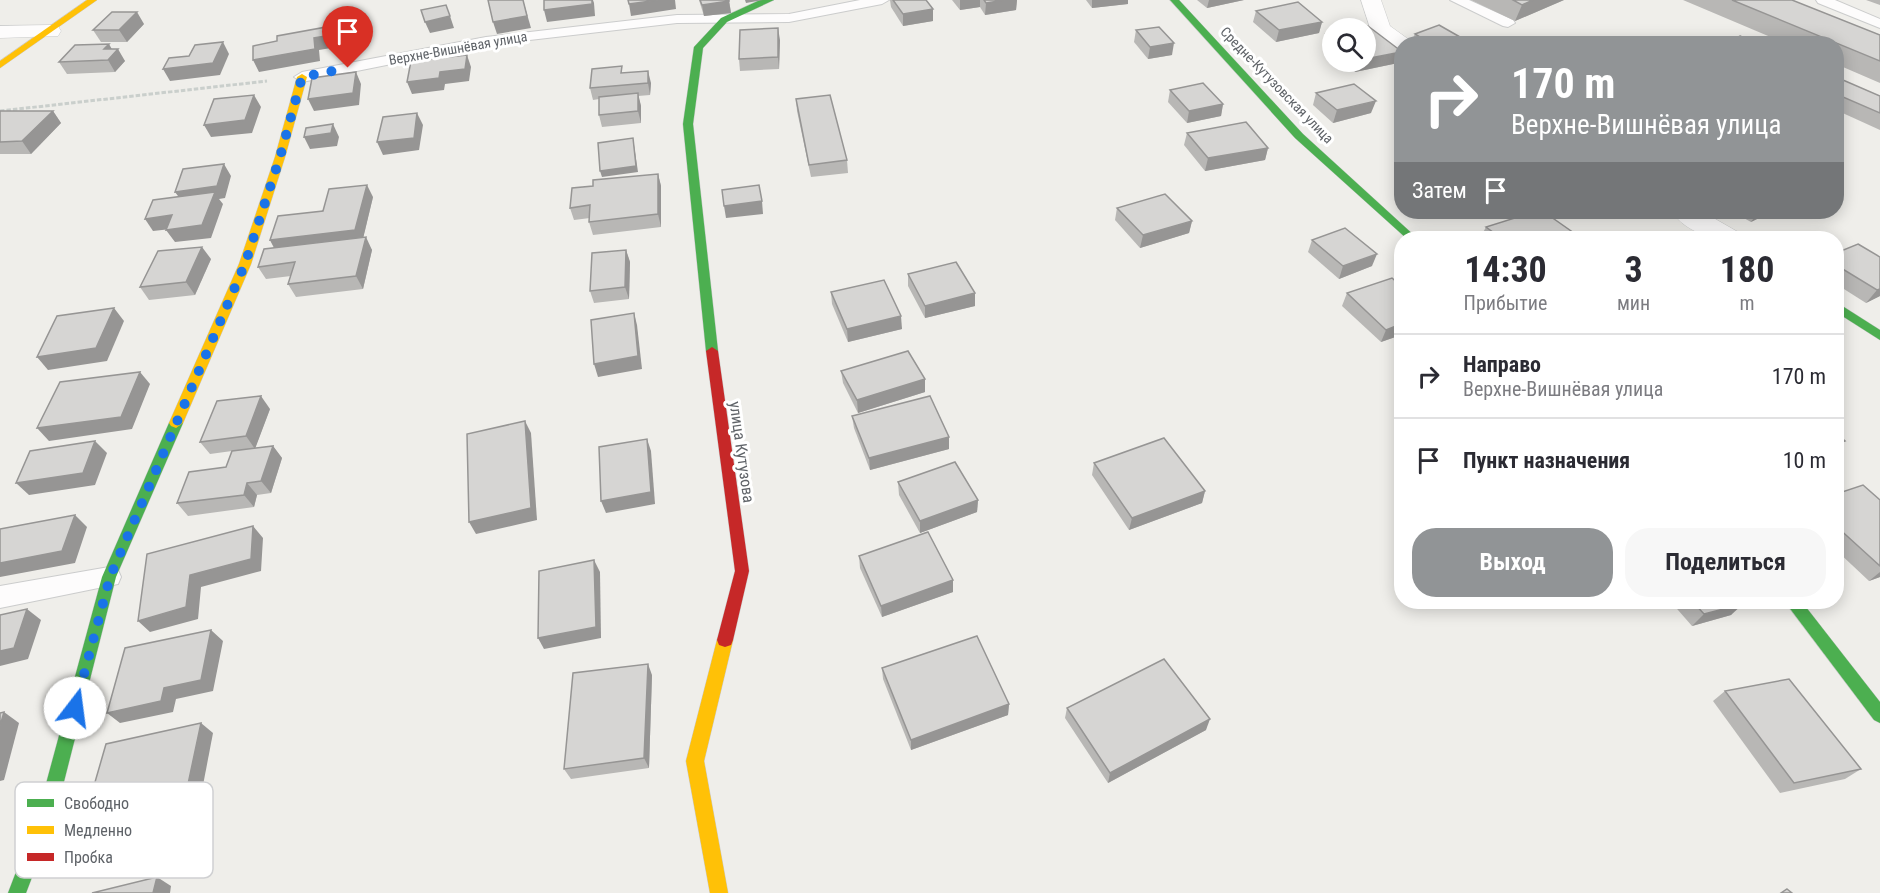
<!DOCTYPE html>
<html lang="ru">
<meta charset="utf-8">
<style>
:root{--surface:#fff;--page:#f7f7f7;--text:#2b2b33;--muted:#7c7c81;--line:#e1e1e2;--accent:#919496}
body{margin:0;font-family:"Roboto Condensed",sans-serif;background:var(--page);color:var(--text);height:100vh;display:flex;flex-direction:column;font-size:22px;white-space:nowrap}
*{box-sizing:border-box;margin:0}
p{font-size:20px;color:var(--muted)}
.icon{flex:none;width:33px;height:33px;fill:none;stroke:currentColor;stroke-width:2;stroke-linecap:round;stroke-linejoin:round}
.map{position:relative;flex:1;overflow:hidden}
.details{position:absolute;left:1394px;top:231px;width:450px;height:378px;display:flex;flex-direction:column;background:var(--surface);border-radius:24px;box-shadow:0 3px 15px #0003}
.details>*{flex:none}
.banner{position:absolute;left:1394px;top:36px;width:450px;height:183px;border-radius:24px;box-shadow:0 3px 15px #0003;background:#919496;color:#fff;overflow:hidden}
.tools{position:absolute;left:1322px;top:18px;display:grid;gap:12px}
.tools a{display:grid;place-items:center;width:54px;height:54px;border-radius:50%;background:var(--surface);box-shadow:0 3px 15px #0003;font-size:30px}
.pin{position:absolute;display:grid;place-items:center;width:51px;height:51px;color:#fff;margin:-62px -26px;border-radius:50% 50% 50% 0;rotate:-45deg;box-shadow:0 0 6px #0007}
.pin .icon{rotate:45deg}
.me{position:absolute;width:66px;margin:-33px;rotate:15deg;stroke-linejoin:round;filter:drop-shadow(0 0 4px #0008)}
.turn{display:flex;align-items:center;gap:21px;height:126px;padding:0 18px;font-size:27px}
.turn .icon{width:78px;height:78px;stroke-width:2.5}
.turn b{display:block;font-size:42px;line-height:51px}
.then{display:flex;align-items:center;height:57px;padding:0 18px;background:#0003;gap:12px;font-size:22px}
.eta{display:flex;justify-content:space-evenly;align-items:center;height:102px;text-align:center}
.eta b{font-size:36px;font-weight:700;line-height:42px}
.primary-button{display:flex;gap:12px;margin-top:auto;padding:12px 18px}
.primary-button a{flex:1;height:69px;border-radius:24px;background:var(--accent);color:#fff;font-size:24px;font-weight:700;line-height:69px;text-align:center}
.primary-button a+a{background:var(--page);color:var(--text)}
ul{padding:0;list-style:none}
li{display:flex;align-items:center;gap:18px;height:84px;padding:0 18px;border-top:2px solid var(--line)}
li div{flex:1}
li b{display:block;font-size:22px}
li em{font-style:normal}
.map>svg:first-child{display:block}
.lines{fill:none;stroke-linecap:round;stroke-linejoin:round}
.lane-casing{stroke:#cbcccc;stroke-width:2}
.street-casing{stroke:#cbcccc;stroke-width:1}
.fast-casing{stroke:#cacacb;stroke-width:1}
.slow-casing{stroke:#cacacb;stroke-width:1}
.jam-casing{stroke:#cacacb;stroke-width:1}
.path{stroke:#cacfcc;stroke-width:3;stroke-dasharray:4.5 2;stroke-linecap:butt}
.lane{fill:#fdfcfc;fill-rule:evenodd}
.street{fill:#fdfcfc;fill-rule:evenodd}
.fast{fill:#4caf50;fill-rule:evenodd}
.slow{fill:#ffc107;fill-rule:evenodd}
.jam{fill:#c62828;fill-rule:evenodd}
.wall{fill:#b8b7b5}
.shaded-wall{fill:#969594}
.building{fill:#d6d5d3;stroke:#969594;stroke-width:1.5}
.route{stroke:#1a73e8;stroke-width:10;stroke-dasharray:0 18}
.labels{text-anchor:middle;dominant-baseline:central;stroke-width:6;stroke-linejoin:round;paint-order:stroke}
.far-street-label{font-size:14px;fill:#5f6368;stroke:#fff}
.street-label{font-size:16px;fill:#5f6368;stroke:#fff}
.key{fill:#fff;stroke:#cfd0d2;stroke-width:1.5}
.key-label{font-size:16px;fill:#5f6368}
</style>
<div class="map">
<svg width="1880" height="893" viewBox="0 0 1880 893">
<rect width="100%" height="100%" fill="#efeeea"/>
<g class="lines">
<!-- lane casing -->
<g class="lane-casing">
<g id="lane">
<polygon points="860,0 889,0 882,4 789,22 677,23 486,45 302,82 294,77 302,72 486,37 677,15 789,14"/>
<polygon points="1450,0 1469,0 1513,20 1515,23 1508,27 1503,26"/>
<polygon points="1816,0 1835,0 1880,19 1880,28 1818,3"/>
<polygon points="109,567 118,570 121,577 118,584 0,608 0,586"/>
</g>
</g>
<!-- street casing -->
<g class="street-casing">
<g id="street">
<polygon points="1361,0 1381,0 1390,26 1415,44 1401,44 1401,50 1372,34"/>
<polygon points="50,25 58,26 61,31 58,36 0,38 0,26"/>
<path d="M1672,212H1703L1738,232L1742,238C1717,241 1687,234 1672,212Z"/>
</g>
</g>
<!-- fast casing -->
<g class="fast-casing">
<g id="fast">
<polygon points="760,0 774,0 727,22 703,48 693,124 718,351 712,355 706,351 683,124 694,47 721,18"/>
<polygon points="1170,0 1179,0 1303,134 1417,238 1406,238 1295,138"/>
<polygon points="1836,302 1880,330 1880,340 1836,312"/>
<polygon points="176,418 183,423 116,577 55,817 26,893 8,893 37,817 102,577 169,423"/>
<polygon points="1785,602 1802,602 1880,702 1880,723 1874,720"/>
</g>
</g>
<!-- slow casing -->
<g class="slow-casing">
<g id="slow">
<polygon points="87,0 97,0 0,68 0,61"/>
<polygon points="302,74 307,77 285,157 251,264 183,423 176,428 171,426 169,423 239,264 275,157 297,77"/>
<polygon points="725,633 731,635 733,640 704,761 728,893 710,893 686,761 717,640 719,635"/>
</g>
</g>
<!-- jam casing -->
<g class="jam-casing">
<polygon id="jam" points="712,347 718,351 749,571 733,640 731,645 725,647 719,645 717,640 735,571 706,351"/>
</g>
<!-- path -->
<polyline class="path" points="0,111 267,81"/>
<!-- lane -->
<use href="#lane" class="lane"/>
<!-- street -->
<use href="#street" class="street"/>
<!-- fast -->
<use href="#fast" class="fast"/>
<!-- slow -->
<use href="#slow" class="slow"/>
<!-- jam -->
<use href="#jam" class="jam"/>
</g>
<!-- wall -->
<g class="wall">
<polygon points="699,0 729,0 731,13 704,16"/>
<polygon points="890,0 926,0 933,9 933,21 903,26 891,7"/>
<polygon points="952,0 1017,0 1016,10 985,15 980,7 960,10"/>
<polygon points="1086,0 1128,0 1128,4 1092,8"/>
<polygon points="1197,0 1244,0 1207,8"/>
<polygon points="1471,0 1564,0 1515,21"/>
<polygon points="1683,0 1792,0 1880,35 1880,83 1836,64 1836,44 1787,44"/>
<polygon points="1866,0 1880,0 1880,5"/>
<polygon points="1256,11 1322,22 1319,33 1276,42 1253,22"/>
<polygon points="144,24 127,42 101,42 93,30"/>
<polygon points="1136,30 1172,55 1148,59 1134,42"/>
<polygon points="1332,33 1332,53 1323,46 1326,34"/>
<polygon points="1415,34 1467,41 1466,44 1418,44 1412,40"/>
<polygon points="780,40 779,69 740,71 739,59"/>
<polygon points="112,49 125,61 115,72 67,74 59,62"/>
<polygon points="1401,51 1398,63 1355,72 1342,62 1365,62"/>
<polygon points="624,73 651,83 650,95 638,96 641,106 641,123 602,127 599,115 599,99 593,100 590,88"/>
<polygon points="1836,77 1880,96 1880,130 1836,110"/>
<polygon points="1170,90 1223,104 1221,116 1187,123 1168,102"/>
<polygon points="1316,93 1371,113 1333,123 1313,105"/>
<polygon points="796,99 847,160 848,173 811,177 797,111"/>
<polygon points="0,111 53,111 61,123 31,154 0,154"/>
<polygon points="1187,133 1268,148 1265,160 1205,171 1184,145"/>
<polygon points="658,174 661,186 661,227 593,235 589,222 590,218 574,220 570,208 593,186"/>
<polygon points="373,197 363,238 372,250 363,289 296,297 288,284 291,276 266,279 258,267 274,248 270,240 323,211"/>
<polygon points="1117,208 1192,221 1189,233 1140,248 1115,220"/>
<polygon points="1733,212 1771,212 1751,222"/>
<polygon points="1486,227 1581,238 1480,238"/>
<polygon points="1312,240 1372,266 1339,279 1308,252"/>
<polygon points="626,250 630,262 629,299 594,303 590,291"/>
<polygon points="1836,253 1880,257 1880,296 1866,303 1836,284"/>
<polygon points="211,259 195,295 149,300 140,287"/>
<polygon points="908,274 975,293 975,306 925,318 908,286"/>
<polygon points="831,292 902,329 848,342 832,304"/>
<polygon points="1347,293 1401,335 1381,342 1342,306"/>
<polygon points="841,371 925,379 925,392 858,413 843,383"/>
<polygon points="270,409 255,448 273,446 282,458 271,493 257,495 254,507 188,516 177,503 226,467 232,451 210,454 200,442"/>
<polygon points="852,416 949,437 949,449 870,470 854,428"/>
<polygon points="1094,463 1205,491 1202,503 1129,530 1092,475"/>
<polygon points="898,482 978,500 977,512 920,533 899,495"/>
<polygon points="1836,494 1880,500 1880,577 1869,581 1836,550"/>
<polygon points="1401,530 1401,549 1395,542"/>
<polygon points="859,556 953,592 882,617 860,568"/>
<polygon points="1671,602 1741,602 1731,615 1692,626"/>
<polygon points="882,668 1009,704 1008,715 911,750 883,679"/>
<polygon points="652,675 649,768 571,779 564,769"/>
<polygon points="1725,691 1861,769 1845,779 1780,793 1713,701"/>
<polygon points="1067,708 1206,730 1108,783 1065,718"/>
</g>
<!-- shaded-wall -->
<g class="shaded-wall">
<polygon points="523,0 531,28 497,34 493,22"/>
<polygon points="592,0 593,0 594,3 595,16 547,22 544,10"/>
<polygon points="658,0 675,0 676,9 631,16 629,4"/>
<polygon points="745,0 763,0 746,3"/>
<polygon points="960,0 980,0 980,7 960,10"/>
<polygon points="1005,0 1017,0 1016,10 985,15 986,3"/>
<polygon points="1092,0 1128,0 1128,4 1092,8"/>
<polygon points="1209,0 1244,0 1207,8"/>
<polygon points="1533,0 1564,0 1515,21 1522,5"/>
<polygon points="729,1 731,13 704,16 702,5"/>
<polygon points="933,9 933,21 903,26 903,14"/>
<polygon points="137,12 144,24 127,42 119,30"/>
<polygon points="450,16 454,28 430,33 425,22"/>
<polygon points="1322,22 1319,33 1276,42 1279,30"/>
<polygon points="343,24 348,35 349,45 319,50 320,61 259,72 253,60 314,38"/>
<polygon points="778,28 780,40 779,69 778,57"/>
<polygon points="223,42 229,54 220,75 170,81 163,69"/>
<polygon points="1174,43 1172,55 1148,59 1150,47"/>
<polygon points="109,44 114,53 118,49 125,61 115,72 108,60 104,49"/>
<polygon points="1401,52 1398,63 1355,72 1358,62 1365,62 1365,59"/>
<polygon points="467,55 471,67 469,81 445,84 444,90 412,94 407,82 440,72"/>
<polygon points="648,71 651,83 650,95 648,83"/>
<polygon points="356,72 361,84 359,105 314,111 308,99"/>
<polygon points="638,93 641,106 641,123 638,111"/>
<polygon points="254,95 261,107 252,133 211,137 204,125"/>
<polygon points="1376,101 1371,113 1333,123 1337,110"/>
<polygon points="1223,104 1221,116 1187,123 1189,111"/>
<polygon points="53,111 61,123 31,154 22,141"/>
<polygon points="417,113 423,125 419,150 383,155 377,142"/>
<polygon points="333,124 339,137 337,146 310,149 304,137"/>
<polygon points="633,138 638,172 602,177 600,171"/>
<polygon points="1268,148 1265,160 1205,171 1208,158"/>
<polygon points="224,164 231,176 225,198 219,199 223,204 211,238 175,242 166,230 184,204 175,192"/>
<polygon points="658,174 661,186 661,227 658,214"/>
<polygon points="367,185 373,197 362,243 277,253 270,240"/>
<polygon points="762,201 763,214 726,218 724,206"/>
<polygon points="1763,212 1771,212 1751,222 1756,215"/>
<polygon points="172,215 180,228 153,231 145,219"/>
<polygon points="1192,221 1189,233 1140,248 1143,235"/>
<polygon points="366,237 372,250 363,289 356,276"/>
<polygon points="202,247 211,259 195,295 186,282"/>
<polygon points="626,250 630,262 629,299 625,287"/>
<polygon points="1377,254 1372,266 1339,279 1343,266"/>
<polygon points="1880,289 1880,296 1866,303 1877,290"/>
<polygon points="975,293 975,306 925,318 925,306"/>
<polygon points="114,308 124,321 107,361 48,370 37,357"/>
<polygon points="634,313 637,325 642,369 598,377 594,364"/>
<polygon points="901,316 902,329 848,342 847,329"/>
<polygon points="1401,324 1401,335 1381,342 1386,330"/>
<polygon points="140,372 150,384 132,429 49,441 37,428"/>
<polygon points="925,379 925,392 858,413 857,400"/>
<polygon points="261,396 270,409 255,449 246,436"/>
<polygon points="525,421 531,433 537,520 476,534 469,522"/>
<polygon points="949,437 949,449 870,470 869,458"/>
<polygon points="647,439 651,451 655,504 606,513 601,501"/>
<polygon points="95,441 107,453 95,485 29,495 16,483"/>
<polygon points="1845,441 1836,450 1836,444"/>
<polygon points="273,446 282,458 271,493 261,481"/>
<polygon points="247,483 257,495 254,507 244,495"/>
<polygon points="1205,491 1202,503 1129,530 1132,518"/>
<polygon points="978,500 977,512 920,533 920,521"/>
<polygon points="75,515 87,527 75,563 0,577 0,563"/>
<polygon points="253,526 263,538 261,571 201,587 198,619 150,632 138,621 190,575"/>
<polygon points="594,560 600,572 601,638 544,649 538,638"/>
<polygon points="1880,572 1880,577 1869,581"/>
<polygon points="953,580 953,592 882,617 881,606"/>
<polygon points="1743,604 1731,615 1692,626 1704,614"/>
<polygon points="27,609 41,620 28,659 0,666 0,651"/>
<polygon points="211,630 223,641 213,691 176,699 173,712 120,723 107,713 164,688"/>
<polygon points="648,664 652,675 649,768 644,758"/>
<polygon points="1009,704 1008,715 911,750 911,740"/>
<polygon points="4,712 19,723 4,780 0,781 0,726"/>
<polygon points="1210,719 1206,730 1108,783 1110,773"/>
<polygon points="201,723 213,733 195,827 94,850 78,841"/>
<polygon points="157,877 171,886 170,893 153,893"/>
</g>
<!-- building -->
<g class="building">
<polygon points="488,0 523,0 527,16 493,22"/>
<polygon points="544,0 592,0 592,4 544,10"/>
<polygon points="628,0 658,0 629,4"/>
<polygon points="700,0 729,0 729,1 702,5"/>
<polygon points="893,0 926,0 933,9 903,14"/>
<polygon points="984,0 1005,0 986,3"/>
<polygon points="1513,0 1533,0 1522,5"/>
<polygon points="1732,0 1792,0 1880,35 1880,61"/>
<polygon points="1298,2 1322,22 1279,30 1256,11"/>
<polygon points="446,5 450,16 425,22 421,10"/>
<polygon points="112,12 137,12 119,30 93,30"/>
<polygon points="343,24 344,33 314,38 315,49 253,60 253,46 277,41 277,36"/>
<polygon points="1439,25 1467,41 1460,44 1431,44 1415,34"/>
<polygon points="1368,26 1401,51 1401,52 1365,59 1365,28 1353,28"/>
<polygon points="1159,27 1174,43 1150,47 1136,30"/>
<polygon points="778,28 778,57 739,59 740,30"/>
<polygon points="1332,33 1332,39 1326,34"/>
<polygon points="1740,36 1757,44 1725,44"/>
<polygon points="223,42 213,63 163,69 169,58 189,56 195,45"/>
<polygon points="109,44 104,49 118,49 108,60 59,62 75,45"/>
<polygon points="467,55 465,69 440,72 439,78 407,82 411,61"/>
<polygon points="622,66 621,73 648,71 648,83 590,88 592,69"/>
<polygon points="356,72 353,93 308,99 312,78"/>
<polygon points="1836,77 1880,96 1880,113 1836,94"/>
<polygon points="1203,83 1223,104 1189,111 1170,90"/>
<polygon points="1354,84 1376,101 1337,110 1316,93"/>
<polygon points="638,93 638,111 599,115 599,97"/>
<polygon points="254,95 245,120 204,125 214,99"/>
<polygon points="830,95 847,160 809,165 796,99"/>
<polygon points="0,111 53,111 22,141 0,142"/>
<polygon points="417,113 414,138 377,142 383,117"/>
<polygon points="1246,122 1268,148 1208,158 1187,133"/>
<polygon points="333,124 331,133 304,137 306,128"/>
<polygon points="633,138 636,166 600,171 598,143"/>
<polygon points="224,164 217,186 175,192 183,169"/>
<polygon points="658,174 658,214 589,222 590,205 570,208 572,188 593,186 593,180"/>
<polygon points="367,185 355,230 270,240 278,216 323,211 329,189"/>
<polygon points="759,185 762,201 724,206 722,190"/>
<polygon points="215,192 202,225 166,230 172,215 145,219 153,200"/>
<polygon points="1165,194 1192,221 1143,235 1117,208"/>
<polygon points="1534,212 1544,212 1581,238 1501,238 1486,227"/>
<polygon points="1749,212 1763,212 1756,215"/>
<polygon points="1345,228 1377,254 1343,266 1312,240"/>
<polygon points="366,237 356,276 288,284 295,262 258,267 264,249"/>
<polygon points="1858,244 1880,257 1880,289 1877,290 1836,265 1836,253"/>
<polygon points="202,247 186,282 140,287 158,251"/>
<polygon points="626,250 625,287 590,291 592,253"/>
<polygon points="956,262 975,293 925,306 908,274"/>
<polygon points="1392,278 1401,286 1401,324 1386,330 1347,293"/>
<polygon points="884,280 901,316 847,329 831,292"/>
<polygon points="114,308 96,348 37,357 57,316"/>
<polygon points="634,313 638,356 594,364 591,320"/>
<polygon points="908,351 925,379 857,400 841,371"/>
<polygon points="140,372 121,417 37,428 60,382"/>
<polygon points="261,396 246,436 200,442 217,401"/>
<polygon points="930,396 949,437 869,458 852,416"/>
<polygon points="525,421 531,508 469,522 467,434"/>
<polygon points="1836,433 1845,441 1836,444"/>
<polygon points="1164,438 1205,491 1132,518 1094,463"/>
<polygon points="647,439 651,492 601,501 599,447"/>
<polygon points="95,441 83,473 16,483 30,451"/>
<polygon points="273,446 261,481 247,483 244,495 177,503 189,472 226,467 232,451"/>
<polygon points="955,462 978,500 920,521 898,482"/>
<polygon points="1863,485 1880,500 1880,566 1836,526 1836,494"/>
<polygon points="75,515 62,551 0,563 0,529"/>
<polygon points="253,526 251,559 190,575 186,607 138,621 147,554"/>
<polygon points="928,532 953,580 881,606 859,556"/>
<polygon points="594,560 596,627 538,638 539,571"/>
<polygon points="1693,602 1741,602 1743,604 1704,614"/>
<polygon points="27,609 14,648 0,651 0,615"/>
<polygon points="211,630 201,680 164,688 161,701 107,713 125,648"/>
<polygon points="977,636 1009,704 911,740 882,668"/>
<polygon points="1164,659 1210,719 1110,773 1067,708"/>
<polygon points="648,664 644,758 564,769 573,673"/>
<polygon points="1789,679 1861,769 1794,783 1725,691"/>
<polygon points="4,712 0,726 0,713"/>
<polygon points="201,723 181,817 78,841 106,744"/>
<polygon points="157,877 153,893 92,893"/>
<polygon points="1787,889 1792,893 1781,893"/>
</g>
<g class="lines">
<!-- route -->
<polyline class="route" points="75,708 110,577 245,264 280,157 302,77 348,68"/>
</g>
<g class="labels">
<!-- far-street labels -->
<g class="far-street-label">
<text transform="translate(458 48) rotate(-10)">Верхне-Вишнёвая улица</text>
<text transform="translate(1277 85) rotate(46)">Средне-Кутузовская улица</text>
</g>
<!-- street labels -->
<g class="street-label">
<text transform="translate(742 452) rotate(82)">улица Кутузова</text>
</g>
</g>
<!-- legend -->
<rect x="15" y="782" width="198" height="96" rx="9" class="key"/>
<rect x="27" y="799" width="27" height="8" fill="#4caf50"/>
<rect x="27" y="826" width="27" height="8" fill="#ffc107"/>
<rect x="27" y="853" width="27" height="8" fill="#c62828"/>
<g class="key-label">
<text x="64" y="809">Свободно</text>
<text x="64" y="836">Медленно</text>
<text x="64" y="863">Пробка</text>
</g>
</svg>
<div class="tools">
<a><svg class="icon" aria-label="search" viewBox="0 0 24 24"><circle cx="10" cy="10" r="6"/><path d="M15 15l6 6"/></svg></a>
</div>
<div class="pin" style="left:348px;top:68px;background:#d93025"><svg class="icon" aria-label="arrive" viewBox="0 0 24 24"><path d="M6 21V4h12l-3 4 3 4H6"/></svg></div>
<svg class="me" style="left:75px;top:708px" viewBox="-20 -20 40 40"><circle r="19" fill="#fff"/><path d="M0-13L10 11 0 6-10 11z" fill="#1a73e8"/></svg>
<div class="banner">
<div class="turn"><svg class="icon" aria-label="right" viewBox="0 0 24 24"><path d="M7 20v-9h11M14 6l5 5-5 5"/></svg><div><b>170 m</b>Верхне-Вишнёвая улица</div></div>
<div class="then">Затем<svg class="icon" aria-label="arrive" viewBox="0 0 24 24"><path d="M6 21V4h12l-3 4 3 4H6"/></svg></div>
</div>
<section class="details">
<div class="eta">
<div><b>14:30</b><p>Прибытие</p></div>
<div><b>3</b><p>мин</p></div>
<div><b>180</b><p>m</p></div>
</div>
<ul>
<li><svg class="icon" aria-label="right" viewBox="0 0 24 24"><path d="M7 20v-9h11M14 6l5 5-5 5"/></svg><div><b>Направо</b><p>Верхне-Вишнёвая улица</p></div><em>170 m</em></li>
<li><svg class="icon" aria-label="arrive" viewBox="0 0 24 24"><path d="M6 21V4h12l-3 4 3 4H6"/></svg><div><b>Пункт назначения</b></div><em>10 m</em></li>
</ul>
<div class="primary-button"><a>Выход</a><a>Поделиться</a></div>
</section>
</div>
